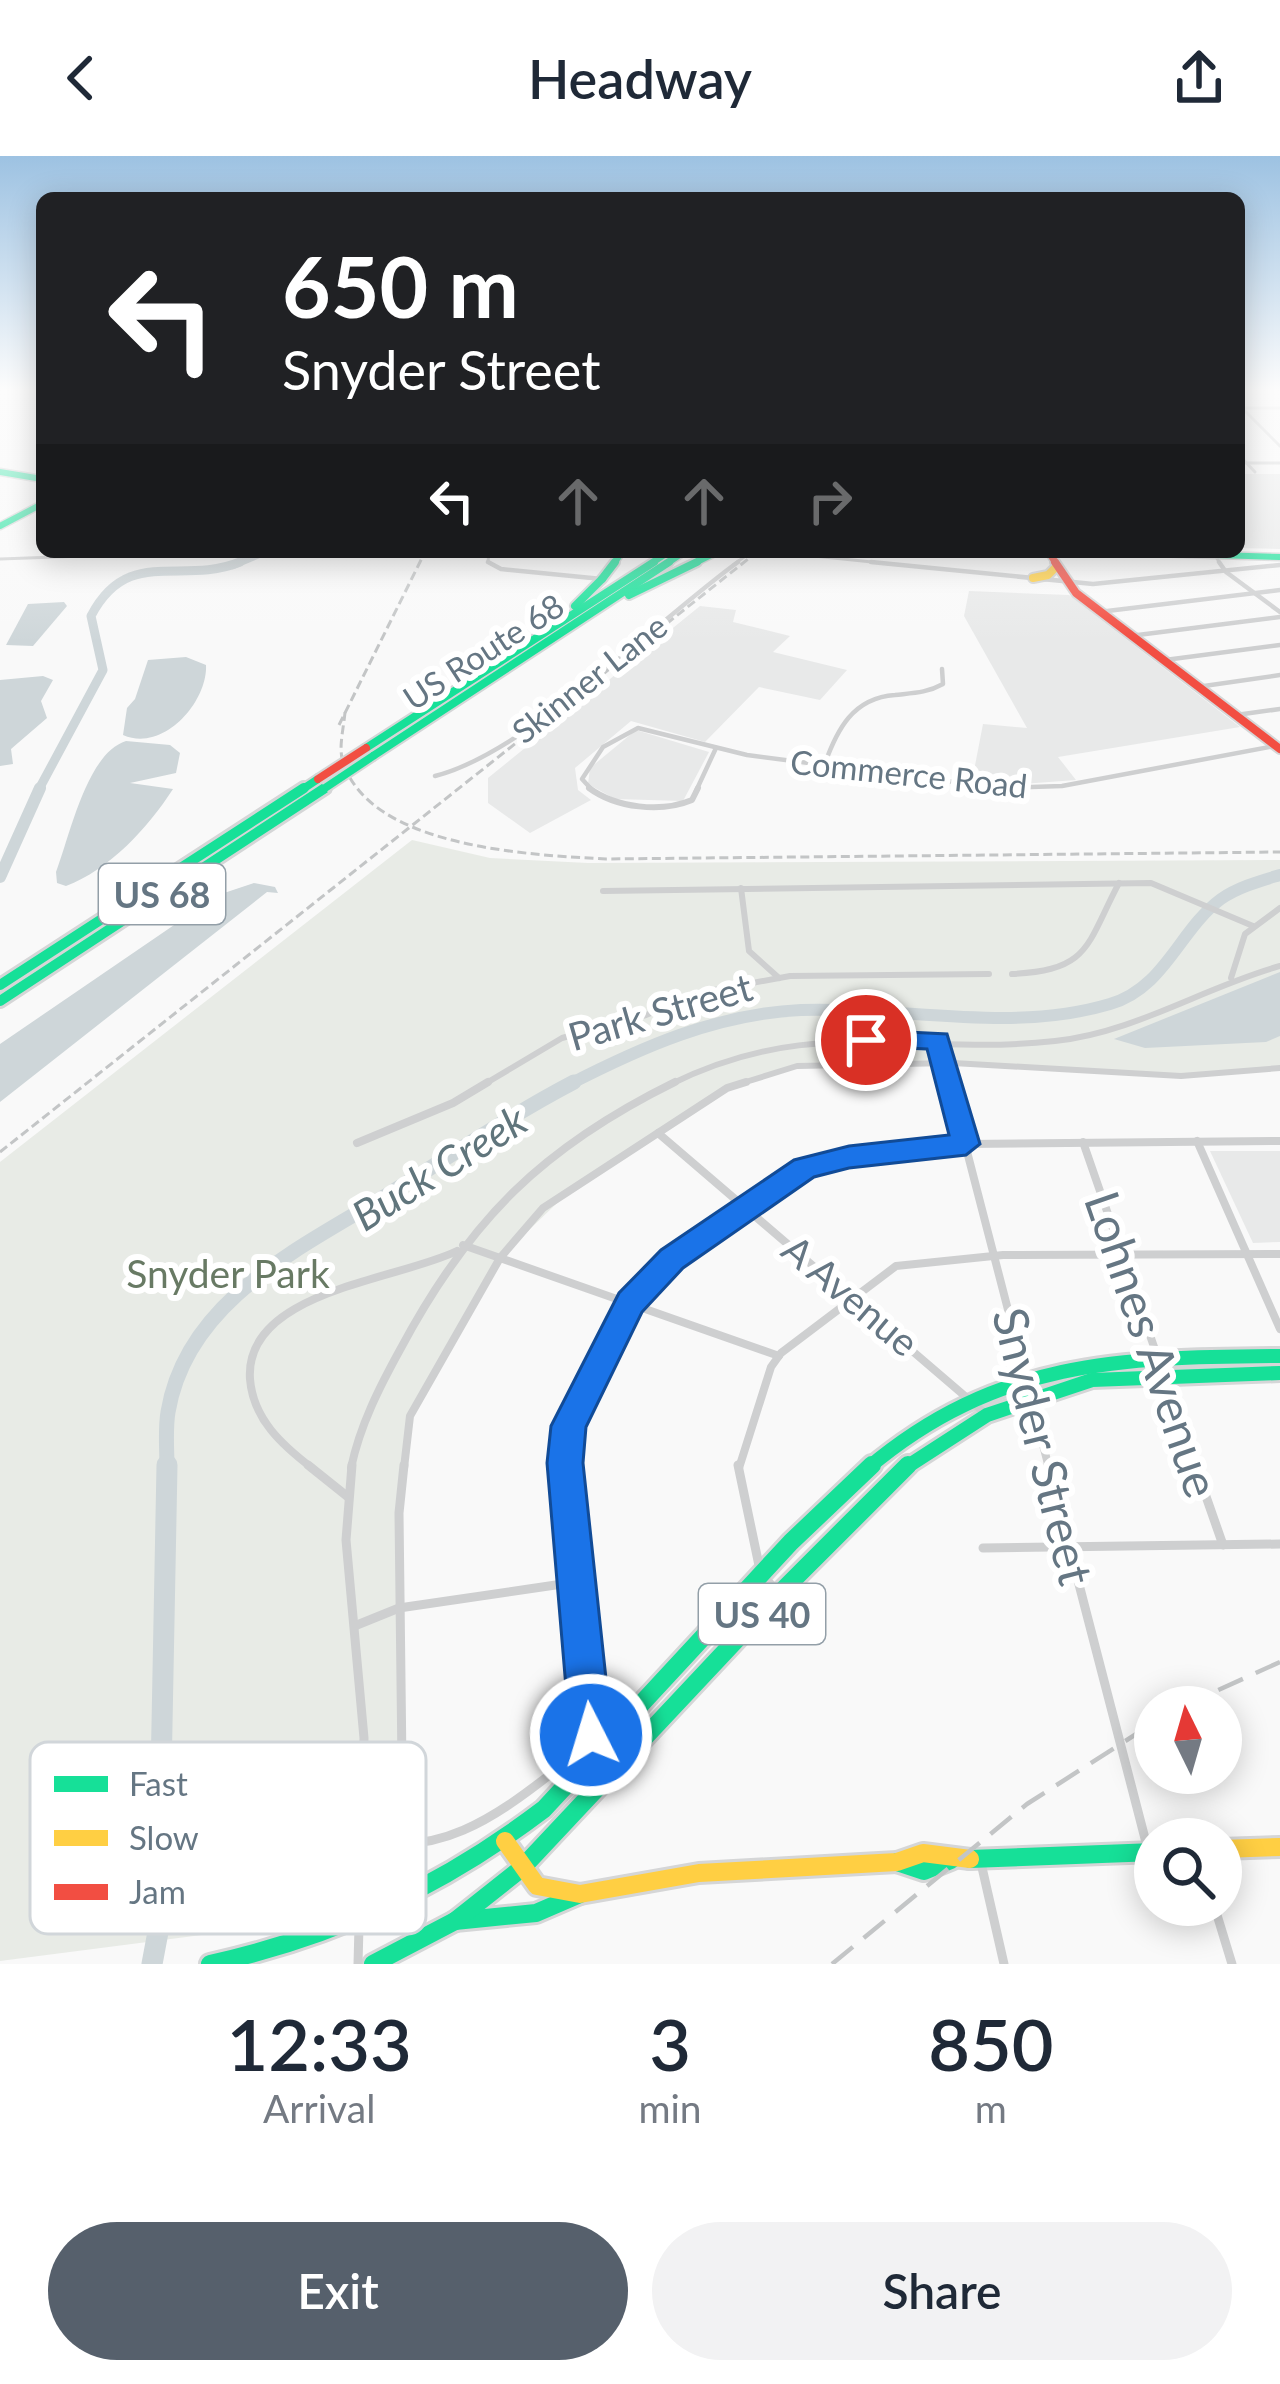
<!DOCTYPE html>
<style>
:root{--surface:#fff;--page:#f2f2f3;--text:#1f2937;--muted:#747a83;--accent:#56606c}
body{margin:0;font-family:Lato,sans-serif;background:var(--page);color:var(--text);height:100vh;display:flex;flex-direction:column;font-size:45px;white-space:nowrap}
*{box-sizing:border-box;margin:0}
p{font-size:39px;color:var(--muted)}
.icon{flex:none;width:66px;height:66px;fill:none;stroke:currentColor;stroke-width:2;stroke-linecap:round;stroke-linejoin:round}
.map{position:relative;height:1808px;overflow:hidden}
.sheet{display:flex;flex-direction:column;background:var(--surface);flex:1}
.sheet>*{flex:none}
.banner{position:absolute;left:36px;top:36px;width:1209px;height:366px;border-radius:18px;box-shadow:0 6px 30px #0003;background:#202124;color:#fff;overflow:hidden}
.needle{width:78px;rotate:355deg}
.controls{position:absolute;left:1134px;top:1530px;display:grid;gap:24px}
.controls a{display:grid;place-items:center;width:108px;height:108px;border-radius:50%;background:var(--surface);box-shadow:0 6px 30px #0003;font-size:60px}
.pin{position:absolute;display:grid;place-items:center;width:102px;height:102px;color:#fff;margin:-51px;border:6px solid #fff;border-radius:50%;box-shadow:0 3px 12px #0007}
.me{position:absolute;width:132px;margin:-66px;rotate:355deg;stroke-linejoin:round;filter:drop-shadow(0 0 9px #0008)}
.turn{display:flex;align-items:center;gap:42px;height:252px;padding:0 48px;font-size:54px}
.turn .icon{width:156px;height:156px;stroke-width:2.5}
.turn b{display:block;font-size:84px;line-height:102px}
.lanes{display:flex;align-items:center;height:114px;padding:0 48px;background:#0003;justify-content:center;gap:60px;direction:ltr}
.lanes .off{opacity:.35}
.eta{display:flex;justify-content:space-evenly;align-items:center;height:204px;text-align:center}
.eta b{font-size:72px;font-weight:600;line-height:84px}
.cta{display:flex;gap:24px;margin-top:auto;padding:24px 48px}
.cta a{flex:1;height:138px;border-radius:72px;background:var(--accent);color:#fff;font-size:48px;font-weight:600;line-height:138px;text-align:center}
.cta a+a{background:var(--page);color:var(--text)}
header{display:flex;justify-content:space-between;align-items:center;height:156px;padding:0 48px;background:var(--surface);font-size:54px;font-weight:600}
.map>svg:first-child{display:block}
.built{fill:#e8e9e9}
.green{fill:#e8ebe6}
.water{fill:#ced6d9}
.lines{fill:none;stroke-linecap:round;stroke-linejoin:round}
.river-far4{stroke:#ced6d9;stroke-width:8}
.river-far3{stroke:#ced6d9;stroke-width:9}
.river-far2{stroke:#ced6d9;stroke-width:12}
.river-far1{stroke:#ced6d9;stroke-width:15}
.river{stroke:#ced6d9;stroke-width:21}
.fast-far4-casing{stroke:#d5d6d7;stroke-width:9}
.fast-far3-casing{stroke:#d5d6d7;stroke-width:12}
.fast-far2-casing{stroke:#d5d6d7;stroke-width:16}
.fast-far1-casing{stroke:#d5d6d7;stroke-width:20}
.fast-casing{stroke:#d5d6d7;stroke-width:24}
.slow-far1-casing{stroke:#d5d6d7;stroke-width:12}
.slow-casing{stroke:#d5d6d7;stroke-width:24}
.jam-far1-casing{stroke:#d5d6d7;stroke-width:9}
.jam-casing{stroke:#d5d6d7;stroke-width:12}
.street-far4{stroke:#cecfd0;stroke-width:3}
.street-far3{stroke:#cecfd0;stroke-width:4.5}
.street-far2{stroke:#cecfd0;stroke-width:6}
.street-far1{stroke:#cecfd0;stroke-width:8}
.street{stroke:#cecfd0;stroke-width:9}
.fast-far4{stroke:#16e098;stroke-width:6}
.fast-far3{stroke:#16e098;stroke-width:8}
.fast-far2{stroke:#16e098;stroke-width:10}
.fast-far1{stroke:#16e098;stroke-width:14}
.fast{stroke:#16e098;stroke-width:18}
.slow-far1{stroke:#ffcf43;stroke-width:8}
.slow{stroke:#ffcf43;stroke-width:18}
.jam-far1{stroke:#f24e42;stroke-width:6}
.jam{stroke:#f24e42;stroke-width:8}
.rail-far1{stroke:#c3c5c6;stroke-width:3;stroke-dasharray:9 4.5;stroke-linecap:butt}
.rail{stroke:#c3c5c6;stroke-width:4.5;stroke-dasharray:27 14;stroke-linecap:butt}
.fast-bridge-casing{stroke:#d5d6d6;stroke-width:12;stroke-linecap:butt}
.jam-bridge-casing{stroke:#d5d6d6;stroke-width:12;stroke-linecap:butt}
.fast-bridge{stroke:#16e098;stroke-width:8}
.jam-bridge{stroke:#f24e42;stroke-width:8}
.route{fill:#1a73e8;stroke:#114b97;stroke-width:3}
.labels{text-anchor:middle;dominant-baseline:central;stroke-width:12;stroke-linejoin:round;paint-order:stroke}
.far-street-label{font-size:33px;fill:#657683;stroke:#fff}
.shield{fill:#fff;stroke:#939fa8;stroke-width:3}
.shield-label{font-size:36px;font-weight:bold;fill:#657683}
.street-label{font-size:39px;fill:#657683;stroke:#fff}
.park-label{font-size:39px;fill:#687a64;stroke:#fff}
.water-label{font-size:42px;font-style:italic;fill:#60757c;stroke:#fff}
.near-street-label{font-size:48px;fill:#657683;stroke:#fff}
.key{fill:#fff;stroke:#d1d6da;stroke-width:3}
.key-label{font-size:33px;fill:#657683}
</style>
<header><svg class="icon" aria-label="back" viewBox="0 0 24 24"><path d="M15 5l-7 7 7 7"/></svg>Headway<svg class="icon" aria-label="share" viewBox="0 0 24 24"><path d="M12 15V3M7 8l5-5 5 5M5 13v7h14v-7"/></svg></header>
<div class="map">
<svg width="1280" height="1808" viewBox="0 0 1280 1808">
<rect width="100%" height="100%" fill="#f9f9f9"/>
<!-- built -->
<g class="built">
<polygon points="1239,318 1280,318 1280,393 1239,392"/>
<polygon points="969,435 1069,439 1240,571 1058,601 1076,624 1022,628 972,625 983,568 1027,572 964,460"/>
<polygon points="700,450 736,454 733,466 790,480 773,496 847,514 820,544 759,531 705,586 631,565 575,612 578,634 591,644 530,677 488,647 488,622"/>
<polygon points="636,574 709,596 683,645 615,643 588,628 590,612"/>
<polygon points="1210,995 1280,995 1280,1086 1253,1087"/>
</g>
<!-- green -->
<polygon class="green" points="412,684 490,702 588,707 1280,704 1280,912 1181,920 945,907 797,910 741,926 582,1023 500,1102 415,1246 399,1357 401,1690 356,1759 0,1805 0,1006"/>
<!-- water -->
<g class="water">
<polygon points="64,446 67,450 33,490 6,489 28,448"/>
<path d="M186,501L206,509C208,545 164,597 123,579L127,552L135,543L148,504Z"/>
<polygon points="43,520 53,524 41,545 47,562 11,593 13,608 0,610 0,524"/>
<path d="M126,585L170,589L180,597L176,617L130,627L173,633C148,672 109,714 66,730L57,727L56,716C70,679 87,597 126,585Z"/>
<polygon points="254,727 275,731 278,737 267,736 0,946 0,888 218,739"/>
<polygon points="1280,816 1280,880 1266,886 1145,892 1114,883"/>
</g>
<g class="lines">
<!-- river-far4 -->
<polyline class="river-far4" points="233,409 264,396"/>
<!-- river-far3 -->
<path class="river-far3" d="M38,635L103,514L91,460C128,389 181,430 240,406"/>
<!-- river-far2 -->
<g class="river-far2">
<polyline points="0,721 40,632"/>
<path d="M568,929C642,891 716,858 801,854C903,850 1010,878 1110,848C1165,832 1179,774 1221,743C1238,731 1260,725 1280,719"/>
</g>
<!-- river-far1 -->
<path class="river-far1" d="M167,1312C167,1294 165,1274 168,1256C187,1142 305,1090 392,1036C452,999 511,959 574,926"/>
<!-- river -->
<polyline class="river" points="152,1808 158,1776 167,1309"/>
<!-- fast-far4 casing -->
<g class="fast-far4-casing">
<g id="fast-far4">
<polyline points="0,316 42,323"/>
<polyline points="0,370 42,348"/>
<polyline points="1121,396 1280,401"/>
<polyline points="613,409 622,396"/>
<polyline points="649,409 669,396"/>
<polyline points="665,409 684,396"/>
<polyline points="691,409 717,396"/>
</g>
</g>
<!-- fast-far3 casing -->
<g class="fast-far3-casing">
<g id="fast-far3">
<polyline points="602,423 615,406"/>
<polyline points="629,439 697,406"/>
<polyline points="575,450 602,423"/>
<polyline points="366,592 654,406"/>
<polyline points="373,600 669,406"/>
<polyline points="300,635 318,623"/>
<polyline points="321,635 325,632"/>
</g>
</g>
<!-- fast-far2 casing -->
<g class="fast-far2-casing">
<g id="fast-far2">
<polyline points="0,829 304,632"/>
<polyline points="0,845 325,632"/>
</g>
</g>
<!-- fast-far1 casing -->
<g class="fast-far1-casing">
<g id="fast-far1">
<path d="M868,1312C996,1204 1121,1201 1280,1200"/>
<polyline points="905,1312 987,1259 1092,1224 1280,1217"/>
</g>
</g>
<!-- fast casing -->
<g class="fast-casing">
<g id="fast">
<polyline points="970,1703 1155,1696"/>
<polyline points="897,1706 924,1715 951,1704"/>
<polyline points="455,1765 536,1757 580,1738"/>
<path d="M210,1808C336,1780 441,1731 544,1653L791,1386L872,1309"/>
<polyline points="373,1808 455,1765 522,1712 780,1437 908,1309"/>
</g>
</g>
<!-- slow-far1 casing -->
<g class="slow-far1-casing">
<polyline id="slow-far1" points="1033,422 1048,419 1056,411"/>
</g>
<!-- slow casing -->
<g class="slow-casing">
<g id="slow">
<polyline points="505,1685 537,1730 580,1738 699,1717 897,1706 923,1697 970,1703"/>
<polyline points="1221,1693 1280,1691"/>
</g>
</g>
<!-- jam-far1 casing -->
<g class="jam-far1-casing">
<polyline id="jam-far1" points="1048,396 1057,409"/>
</g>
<!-- jam casing -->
<g class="jam-casing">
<polyline id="jam" points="1055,406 1076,437 1280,593"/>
</g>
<!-- street-far4 -->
<g class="street-far4">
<polyline points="1242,252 1280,290"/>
<polyline points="1242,252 1280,252"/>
<polyline points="1239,299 1255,316"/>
<polyline points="1246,307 1280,307"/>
<polyline points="489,396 488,406 493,409"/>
<polyline points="775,396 901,409"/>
<polyline points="1213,396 1221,409"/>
<polyline points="0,403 111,399"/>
<polyline points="733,409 751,396"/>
</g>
<!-- street-far3 -->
<g class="street-far3">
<polyline points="488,406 501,413 602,423"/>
<polyline points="871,406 1093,428 1280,409"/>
<polyline points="1219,406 1226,416 1280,456"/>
<polyline points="1099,456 1280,434"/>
<polyline points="1130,480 1280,461"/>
<polyline points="1165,504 1280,489"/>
<polyline points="1197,531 1280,519"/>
<polyline points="1236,559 1280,553"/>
<path d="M824,610C837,573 853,542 895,539C913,537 927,537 943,528L942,513"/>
<path d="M435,620C527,597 656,465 738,406"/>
<polyline points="593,635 582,623 603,591 638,572 747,599 1001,632 1062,630 1280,589"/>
<polyline points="696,635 716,592"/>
</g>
<!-- street-far2 -->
<g class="street-far2">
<path d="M589,632C616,652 661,657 692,644L698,632"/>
<polyline points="1000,632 1005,632"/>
<polyline points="741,732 749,795 779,822"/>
<polyline points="603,735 1151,727 1253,770"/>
<path d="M1012,818C1091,814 1086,789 1119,727"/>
<polyline points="1231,822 1245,778 1280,752"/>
<polyline points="938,884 950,929"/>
<polyline points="483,929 562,882 646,859 709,835 790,820 989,818"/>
<path d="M669,929C814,857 908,901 1055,885C1134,877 1204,831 1280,810"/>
<polyline points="736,929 797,910 953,907 1181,920 1280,912"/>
</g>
<!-- street-far1 -->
<g class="street-far1">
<polyline points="949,926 1049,1312"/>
<polyline points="658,977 987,1259"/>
<polyline points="1197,985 1280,1173"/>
<polyline points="1083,986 1196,1312"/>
<polyline points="357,987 453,947 488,926"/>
<polyline points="463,1089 779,1200"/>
<path d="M312,1312C282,1289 253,1263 250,1223C244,1135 398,1124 457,1095"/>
<path d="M351,1312C360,1269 380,1230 401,1192C470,1063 543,991 675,926"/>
<polyline points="404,1312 410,1260 500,1102 543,1052 727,932 746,926"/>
<path d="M567,1312C562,1258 615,1166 648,1124L805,1012L849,1001L966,988L1280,985"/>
<polyline points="739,1312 771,1211 781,1197 896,1110 1003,1099 1280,1098"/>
</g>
<!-- street -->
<g class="street">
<polyline points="308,1309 348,1341"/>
<polyline points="352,1309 346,1384 364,1582 358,1808"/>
<polyline points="567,1309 591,1579 595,1596 611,1615"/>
<polyline points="738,1309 761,1419 780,1437"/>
<polyline points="1048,1309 1148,1694"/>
<polyline points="1195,1309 1223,1389"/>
<polyline points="983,1392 1280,1388"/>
<polyline points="357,1469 399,1452 576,1426"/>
<path d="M362,1681C434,1705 497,1660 552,1617"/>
<polyline points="403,1692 399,1357 404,1309"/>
<polyline points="981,1707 1004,1808"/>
<polyline points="1214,1749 1232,1808"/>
</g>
<!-- fast-far4 -->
<use href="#fast-far4" class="fast-far4"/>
<!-- fast-far3 -->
<use href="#fast-far3" class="fast-far3"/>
<!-- fast-far2 -->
<use href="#fast-far2" class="fast-far2"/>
<!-- fast-far1 -->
<use href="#fast-far1" class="fast-far1"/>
<!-- fast -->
<use href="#fast" class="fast"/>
<!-- slow-far1 -->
<use href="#slow-far1" class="slow-far1"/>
<!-- slow -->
<use href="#slow" class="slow"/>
<!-- jam-far1 -->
<use href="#jam-far1" class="jam-far1"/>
<!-- jam -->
<use href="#jam" class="jam"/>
<!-- rail-far1 -->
<g class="rail-far1">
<path d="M345,556C344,570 339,589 342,602C365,692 531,699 606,703L1280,696"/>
<polyline points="339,569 425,396"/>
<polyline points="0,996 757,396"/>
</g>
<!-- rail -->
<g class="rail">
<polyline points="1181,1551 1280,1506"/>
<polyline points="832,1808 1027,1648 1155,1566"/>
</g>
<!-- fast-bridge casing -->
<g class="fast-bridge-casing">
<polyline id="fast-bridge" points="325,632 373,600"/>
</g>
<!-- jam-bridge casing -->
<g class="jam-bridge-casing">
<polyline id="jam-bridge" points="318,623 366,592"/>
</g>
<!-- fast-bridge -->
<use href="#fast-bridge" class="fast-bridge"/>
<!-- jam-bridge -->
<use href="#jam-bridge" class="jam-bridge"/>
</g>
<!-- sky -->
<linearGradient id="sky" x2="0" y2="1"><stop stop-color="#9dc2e2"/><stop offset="0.48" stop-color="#fcfcfc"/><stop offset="1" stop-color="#fcfcfc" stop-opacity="0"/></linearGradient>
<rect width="1280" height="486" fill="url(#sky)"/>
<!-- route -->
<polygon class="route" points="866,874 947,878 980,988 966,999 849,1012 814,1021 683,1112 642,1156 586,1271 583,1307 612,1579 606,1593 591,1600 576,1593 570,1579 547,1307 551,1270 619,1137 661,1094 794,1004 849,990 949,979 927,893 857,890 853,884"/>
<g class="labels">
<!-- far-street labels -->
<g class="far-street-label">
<text transform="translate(483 495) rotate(-33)">US Route 68</text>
<text transform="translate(589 522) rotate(-38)">Skinner Lane</text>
<text transform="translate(909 617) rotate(6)">Commerce Road</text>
</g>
<!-- shield labels -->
<g class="shield">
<rect x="99" y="708" width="126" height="60" rx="9"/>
<rect x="699" y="1428" width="126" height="60" rx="9"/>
</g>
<g class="shield-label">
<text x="162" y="738">US 68</text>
<text x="762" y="1458">US 40</text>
</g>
<!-- street labels -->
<g class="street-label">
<text transform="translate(660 855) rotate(-16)">Park Street</text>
<text transform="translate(851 1139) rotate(40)">A Avenue</text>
</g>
<!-- park labels -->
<g class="park-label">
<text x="228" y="1117">Snyder Park</text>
</g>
<!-- water labels -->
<g class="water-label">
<text transform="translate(439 1011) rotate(-32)">Buck Creek</text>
</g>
<!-- near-street labels -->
<g class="near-street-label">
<text transform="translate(1153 1188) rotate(71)">Lohnes Avenue</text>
<text transform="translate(1044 1290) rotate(76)">Snyder Street</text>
</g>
</g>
<!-- legend -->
<rect x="30" y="1586" width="396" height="192" rx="18" class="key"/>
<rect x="54" y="1620" width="54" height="16" fill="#16e098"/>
<rect x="54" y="1674" width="54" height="16" fill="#ffcf43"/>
<rect x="54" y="1728" width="54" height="16" fill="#f24e42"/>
<g class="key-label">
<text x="129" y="1640">Fast</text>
<text x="129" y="1694">Slow</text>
<text x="129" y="1748">Jam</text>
</g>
</svg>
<div class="controls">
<a><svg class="needle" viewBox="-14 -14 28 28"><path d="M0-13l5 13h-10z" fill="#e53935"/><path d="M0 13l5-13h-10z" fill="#747a83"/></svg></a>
<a><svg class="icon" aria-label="search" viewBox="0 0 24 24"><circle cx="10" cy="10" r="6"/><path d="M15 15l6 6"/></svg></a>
</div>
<div class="pin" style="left:866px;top:884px;background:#d93025"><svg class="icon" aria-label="arrive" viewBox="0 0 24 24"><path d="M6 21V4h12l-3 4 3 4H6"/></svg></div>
<svg class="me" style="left:591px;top:1579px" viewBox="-20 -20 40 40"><circle r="17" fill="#1a73e8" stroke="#fff" stroke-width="3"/><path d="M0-11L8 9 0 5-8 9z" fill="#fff"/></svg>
<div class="banner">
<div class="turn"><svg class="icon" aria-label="left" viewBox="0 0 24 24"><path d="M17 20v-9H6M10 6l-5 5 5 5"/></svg><div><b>650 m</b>Snyder Street</div></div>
<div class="lanes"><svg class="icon" aria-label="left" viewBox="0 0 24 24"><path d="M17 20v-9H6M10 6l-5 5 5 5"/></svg><svg class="icon off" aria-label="ahead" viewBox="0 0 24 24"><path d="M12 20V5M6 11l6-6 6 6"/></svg><svg class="icon off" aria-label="ahead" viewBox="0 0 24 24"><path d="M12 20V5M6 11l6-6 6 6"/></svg><svg class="icon off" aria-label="right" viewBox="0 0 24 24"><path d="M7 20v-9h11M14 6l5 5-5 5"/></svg></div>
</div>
</div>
<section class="sheet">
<div class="eta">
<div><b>12:33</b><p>Arrival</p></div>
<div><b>3</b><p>min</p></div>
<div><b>850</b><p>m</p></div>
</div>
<div class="cta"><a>Exit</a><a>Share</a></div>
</section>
